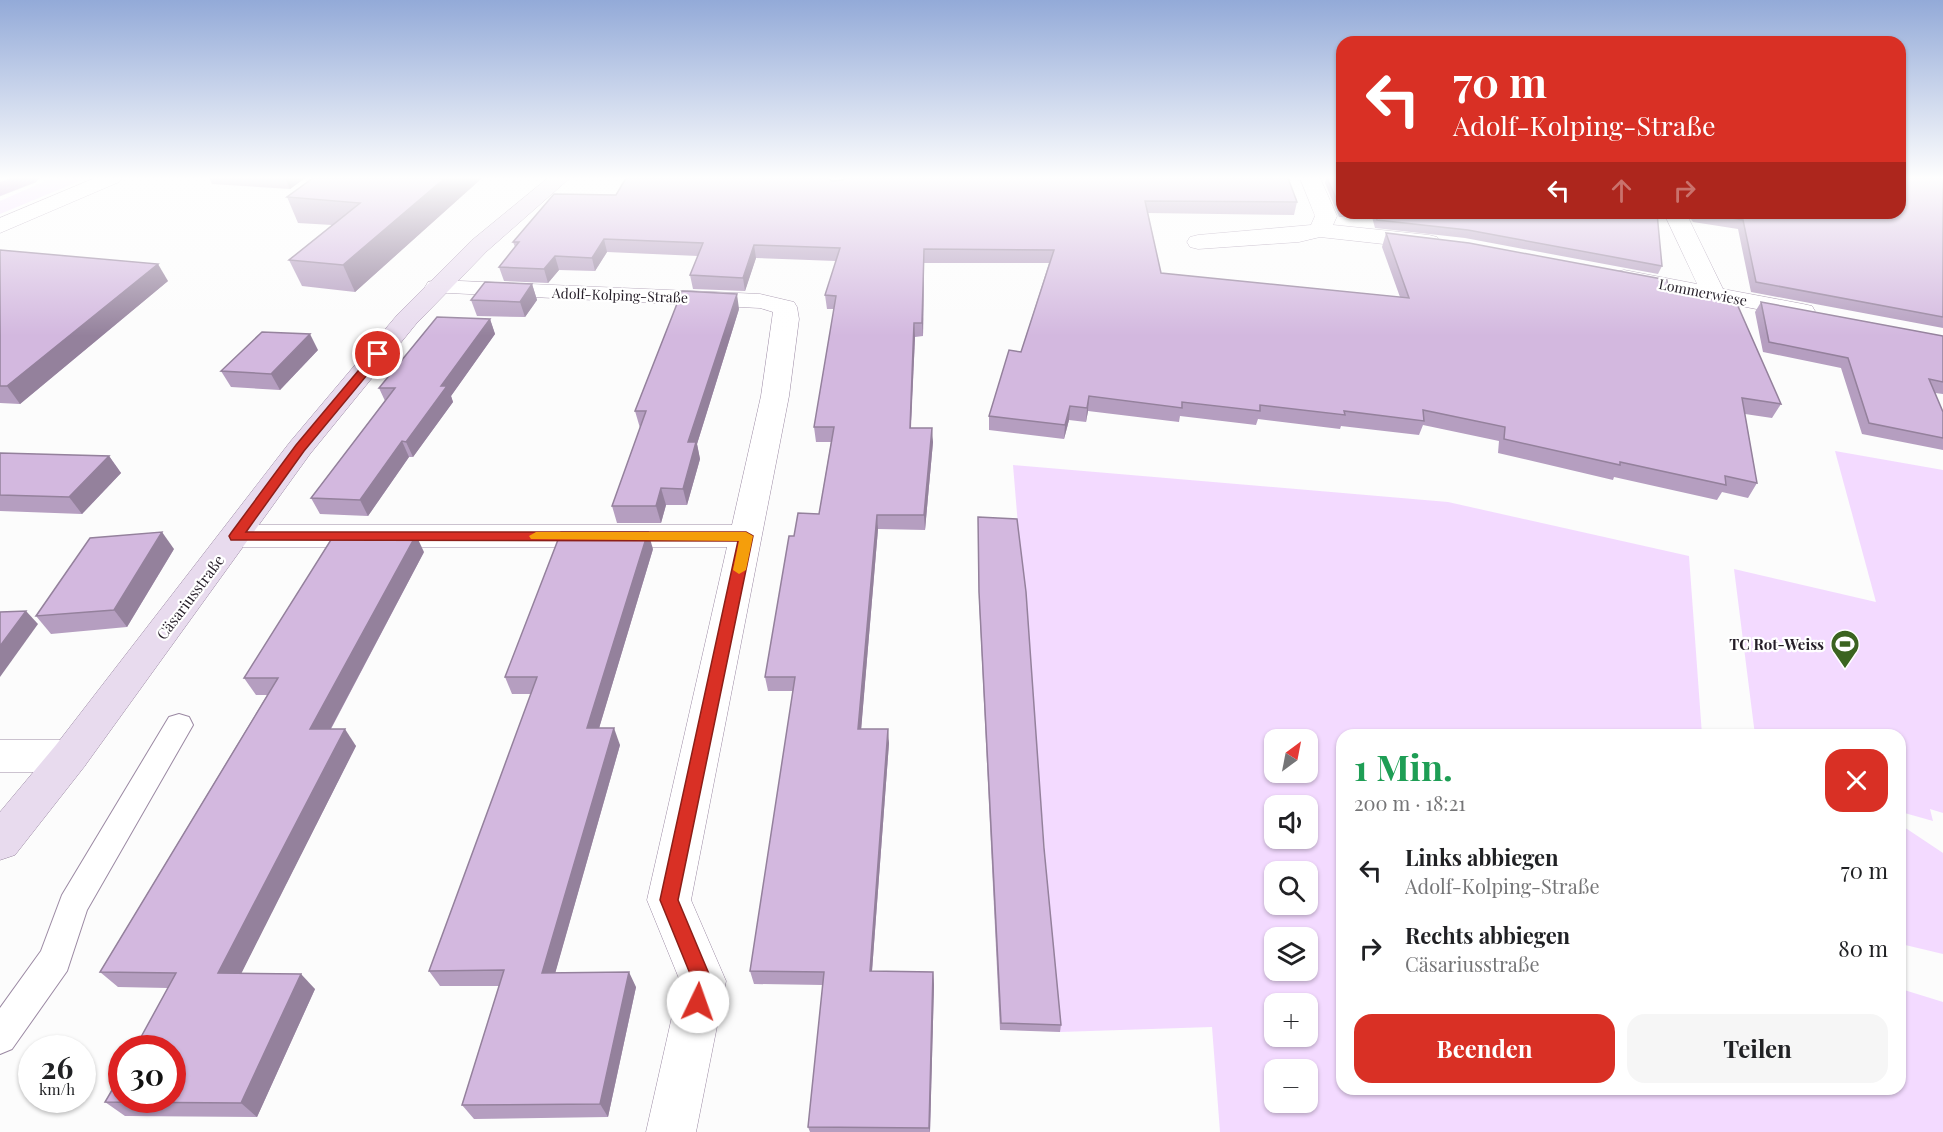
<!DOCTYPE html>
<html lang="de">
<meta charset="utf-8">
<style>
:root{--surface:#fff;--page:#f6f6f6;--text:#202124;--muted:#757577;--accent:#d93025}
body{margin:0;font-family:"Playfair Display",serif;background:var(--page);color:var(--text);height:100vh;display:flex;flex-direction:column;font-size:22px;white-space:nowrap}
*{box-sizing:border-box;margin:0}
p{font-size:20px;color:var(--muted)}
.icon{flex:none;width:33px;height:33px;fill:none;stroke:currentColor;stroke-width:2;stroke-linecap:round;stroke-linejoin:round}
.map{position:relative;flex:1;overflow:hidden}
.panel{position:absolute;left:1336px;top:729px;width:570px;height:366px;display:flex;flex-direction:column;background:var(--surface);border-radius:18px;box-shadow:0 2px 4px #0004}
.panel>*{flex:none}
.guide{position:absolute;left:1336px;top:36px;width:570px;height:183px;border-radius:18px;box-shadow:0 2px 4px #0004;background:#d93025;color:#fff;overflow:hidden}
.needle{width:39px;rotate:32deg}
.controls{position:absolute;left:1264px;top:729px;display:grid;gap:12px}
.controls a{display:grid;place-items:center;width:54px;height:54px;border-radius:12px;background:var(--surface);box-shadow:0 2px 4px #0004;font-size:30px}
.speed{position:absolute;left:18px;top:1035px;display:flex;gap:12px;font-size:30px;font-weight:700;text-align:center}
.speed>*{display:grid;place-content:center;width:78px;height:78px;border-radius:50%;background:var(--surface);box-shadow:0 2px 4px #0004;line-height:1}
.speed small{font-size:15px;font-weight:400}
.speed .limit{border:9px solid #d22;background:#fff;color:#111}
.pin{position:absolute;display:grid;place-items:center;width:51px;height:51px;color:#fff;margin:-26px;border:3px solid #fff;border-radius:50%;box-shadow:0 2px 6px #0007}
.me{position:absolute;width:66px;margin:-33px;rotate:3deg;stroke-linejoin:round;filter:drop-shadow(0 0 4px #0008)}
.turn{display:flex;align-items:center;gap:21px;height:126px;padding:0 18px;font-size:27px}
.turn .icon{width:78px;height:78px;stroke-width:2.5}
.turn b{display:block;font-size:42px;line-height:51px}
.lanes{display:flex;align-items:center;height:57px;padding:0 18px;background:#0003;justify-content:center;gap:30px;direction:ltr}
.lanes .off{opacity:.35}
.round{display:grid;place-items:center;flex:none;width:63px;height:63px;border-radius:18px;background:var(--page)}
.head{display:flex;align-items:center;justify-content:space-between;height:102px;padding:0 18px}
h1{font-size:36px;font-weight:700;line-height:45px;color:#1e9e55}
.action{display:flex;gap:12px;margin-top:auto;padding:12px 18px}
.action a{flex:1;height:69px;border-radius:18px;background:var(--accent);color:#fff;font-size:24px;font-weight:700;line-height:69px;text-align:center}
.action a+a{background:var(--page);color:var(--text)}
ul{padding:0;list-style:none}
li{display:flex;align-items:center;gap:18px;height:78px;padding:0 18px}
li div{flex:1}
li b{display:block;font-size:22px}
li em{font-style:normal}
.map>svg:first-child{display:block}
.green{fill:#f3daff;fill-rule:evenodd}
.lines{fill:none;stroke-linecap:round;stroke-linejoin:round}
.lane-casing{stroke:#9b89a3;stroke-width:2}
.street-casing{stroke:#9b89a3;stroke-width:1}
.secondary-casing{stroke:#9b89a3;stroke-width:1}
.highway-casing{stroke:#d8d6d8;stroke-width:1}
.lane{fill:#fff;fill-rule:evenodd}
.street{fill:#fff;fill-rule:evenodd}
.secondary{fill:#e8dbee;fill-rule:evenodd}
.highway{fill:#b387c6;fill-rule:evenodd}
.wall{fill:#b59ec0}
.shaded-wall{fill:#94819c}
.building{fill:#d3b8df;stroke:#94819c;stroke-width:1.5}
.route{fill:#d93025;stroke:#8d1f18;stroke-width:1.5}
.slow{fill:#f59e0b}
.labels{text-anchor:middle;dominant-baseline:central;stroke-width:4.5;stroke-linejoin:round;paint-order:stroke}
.far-street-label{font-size:14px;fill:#251e28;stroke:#fff}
.street-label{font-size:15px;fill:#251e28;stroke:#fff}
.poi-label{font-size:15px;font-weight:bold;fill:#251e28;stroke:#fff;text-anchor:end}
</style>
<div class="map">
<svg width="1943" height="1132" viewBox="0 0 1943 1132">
<rect width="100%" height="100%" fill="#fcfcfc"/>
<!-- green -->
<g class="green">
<polygon points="52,178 87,178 0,214 0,201"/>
<polygon points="1835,451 1943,470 1943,813 1930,809 1933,821 1901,812 1900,735 1755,735 1734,569 1876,602"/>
<path d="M1013,465L1448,502L1689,556L1702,735H1342V1089H1900L1901,989L1943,1002V1132H1220L1212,1027L1060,1032ZM1275,740H1308V772H1275ZM1275,806H1308V838H1275ZM1275,872H1308V904H1275ZM1275,938H1308V970H1275ZM1275,1004H1308V1036H1275ZM1275,1070H1308V1102H1275Z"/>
<polygon points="1901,827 1907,829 1943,853 1943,954 1901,944"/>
</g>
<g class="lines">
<!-- lane casing -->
<g class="lane-casing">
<polygon id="lane" points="179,714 189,717 193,725 87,910 67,971 12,1049 0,1054 0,1008 41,951 62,895 169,717"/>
</g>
<!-- street casing -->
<g class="street-casing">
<g id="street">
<polygon points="95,178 122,178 119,182 0,233 0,218"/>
<polygon points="1300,178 1320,178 1337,216 1333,225 1429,235 1437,237 1440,242 1437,247 1429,249 1320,237 1299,242 1198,249 1190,247 1187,242 1190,237 1198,235 1311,225 1315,216"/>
<polygon points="1664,213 1686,213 1723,289 1803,304 1812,306 1815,311 1812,316 1803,318 1616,282 1612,277 1616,272 1624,270 1697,284"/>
<polygon points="437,280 760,294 794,302 797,307 799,319 789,396 691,900 726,981 696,1132 646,1132 680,981 647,900 727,547 236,547 225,544 220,536 225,528 236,525 732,525 761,396 773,312 760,308 428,292 425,287 428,282"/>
<polygon points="0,740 70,740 84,745 90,756 84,767 70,772 0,772"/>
</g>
</g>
<!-- secondary casing -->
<g class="secondary-casing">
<polygon id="secondary" points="548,178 570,178 487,251 416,324 310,454 84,767 15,855 0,860 0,812 56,745 290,442 398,314 471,241"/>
</g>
<!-- highway casing -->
<g class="highway-casing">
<polygon id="highway" points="12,178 39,178 36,182 0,196 0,182"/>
</g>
<!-- lane -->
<use href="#lane" class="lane"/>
<!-- street -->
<use href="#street" class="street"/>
<!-- secondary -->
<use href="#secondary" class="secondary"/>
<!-- highway -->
<use href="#highway" class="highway"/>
</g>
<!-- wall -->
<g class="wall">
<polygon points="209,178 305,178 290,189 212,184"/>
<polygon points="482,178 355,292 302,286 289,260 332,225 298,223 287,197"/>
<polygon points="1326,178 1342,178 1342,213 1657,213 1662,266 1658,274 1465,238 1375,228 1372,217 1339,217 1325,183"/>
<polygon points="1943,178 1943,328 1751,292 1738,229 1693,222 1687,213 1900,213"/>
<polygon points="829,179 832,181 1297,202 1294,215 1148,213 1161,273 1400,297 1382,247 1386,233 1668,291 1781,404 1772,418 1745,414 1757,483 1748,498 1722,492 1717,500 1614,477 1613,480 1498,453 1499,441 1423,425 1419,435 1341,426 1340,429 1258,419 1256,425 1180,416 1179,422 1088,411 1086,422 1069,420 1064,439 989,430 989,416 1021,352 1049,263 924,263 923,336 915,337 911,428 933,442 925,530 878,529 861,729 889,743 872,971 933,972 934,985 930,1132 810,1132 808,1127 823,985 754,984 750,971 793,691 768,691 765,677 794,536 819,514 831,442 816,442 814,427 834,309 827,309 825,295 836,261 756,258 745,291 693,289 690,275 698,256 607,252 595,271 559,270 548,283 504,281 499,267 515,247 513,242 616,195"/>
<polygon points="0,250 168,281 20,404 0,403"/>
<polygon points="532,284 537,300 525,317 477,316 471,300"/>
<polygon points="1761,302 1943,336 1943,394 1935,393 1943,412 1943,450 1862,434 1841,368 1763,352 1755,312"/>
<polygon points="739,309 697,444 700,459 687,505 666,505 661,523 617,523 612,506 640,428 635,411"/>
<polygon points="490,319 495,334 451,396 453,402 413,457 409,457 368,516 320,514 311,498 385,401 379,388"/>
<polygon points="318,350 280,390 231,387 221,371"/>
<polygon points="0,453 109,456 121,473 82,514 0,511"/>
<polygon points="978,517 1044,848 1061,1025 1060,1032 1000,1030 979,601"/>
<polygon points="174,549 127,627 51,634 36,616"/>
<polygon points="653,549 599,728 620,745 555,973 636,987 608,1117 474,1119 462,1105 499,986 440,986 429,971 531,694 512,694 505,677"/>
<polygon points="424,552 331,729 356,746 241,973 315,989 257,1117 125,1116 105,1102 168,988 118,987 100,972 267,695 256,695 244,678"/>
</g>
<!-- shaded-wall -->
<g class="shaded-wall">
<polygon points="285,178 305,178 290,189"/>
<polygon points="445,178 482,178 355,292 343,265"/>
<polygon points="604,239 607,252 595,271 592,258"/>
<polygon points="754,245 756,258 745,291 743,278"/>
<polygon points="924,249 924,263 923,336 922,323"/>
<polygon points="555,256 559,270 548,283 544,269"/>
<polygon points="158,264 168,281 20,404 7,386"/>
<polygon points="532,284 537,300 525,317 520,302"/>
<polygon points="737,294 739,309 697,444 700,459 687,505 683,489 688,442"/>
<polygon points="490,319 495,334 451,396 453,402 413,457 406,442 441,386"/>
<polygon points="914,323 915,337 910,442 910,428"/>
<polygon points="310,334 318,350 280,390 271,374"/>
<polygon points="1089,396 1088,411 1086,422 1087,408"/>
<polygon points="1070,406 1069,420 1064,439 1065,425"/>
<polygon points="932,428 933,442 925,530 924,515"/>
<polygon points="402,441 409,457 368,516 360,500"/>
<polygon points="109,456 121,473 82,514 69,497"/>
<polygon points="661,488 666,505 661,523 656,506"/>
<polygon points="877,515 878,529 860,743 858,729"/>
<polygon points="162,532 174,549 127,627 114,610"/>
<polygon points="648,532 653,549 594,745 587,728"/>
<polygon points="416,535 424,552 322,745 310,729"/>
<polygon points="26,611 38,624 0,677 0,646"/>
<polygon points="614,728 620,745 551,988 542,973"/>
<polygon points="345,729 356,746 234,988 218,973"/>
<polygon points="888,729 889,743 871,984 870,971"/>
<polygon points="629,972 636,987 608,1117 600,1104"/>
<polygon points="933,972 934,985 930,1132 929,1128"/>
<polygon points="301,974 315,989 257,1117 241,1103"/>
</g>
<!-- building -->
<g class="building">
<polygon points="313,178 445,178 343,265 289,260 360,203 287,197"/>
<polygon points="626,178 828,178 832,181 843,180 844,178 1288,178 1297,202 1145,201 1161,273 1409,298 1386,233 1469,243 1667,280 1668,291 1737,304 1781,404 1742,398 1757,483 1725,476 1726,485 1620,462 1620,465 1504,439 1505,427 1423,410 1424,421 1344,411 1345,415 1260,405 1260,411 1182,402 1182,408 1089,396 1087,408 1070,406 1065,425 989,416 1009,350 1021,352 1054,250 924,249 922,323 914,323 910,428 932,428 924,515 877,515 858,729 888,729 870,971 933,972 929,1128 808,1127 824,972 750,971 795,677 765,677 789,536 794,536 798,513 819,514 834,427 814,427 836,296 825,295 840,248 754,245 743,278 690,275 703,243 604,239 592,258 555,256 544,269 499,267 519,242 513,242 554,194 616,195"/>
<polygon points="1327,178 1342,178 1342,209 1341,209"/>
<polygon points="1900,178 1943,178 1943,317 1756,282 1743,220 1703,213 1900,213"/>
<polygon points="1375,213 1657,213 1662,266 1468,230 1377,220"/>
<polygon points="0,250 158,264 7,386 0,386"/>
<polygon points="485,282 532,284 520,302 471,300"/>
<polygon points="682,291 737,294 688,442 696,442 683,489 661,488 656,506 612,506 646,411 635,411"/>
<polygon points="1761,302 1943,336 1943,382 1929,379 1943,412 1943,438 1869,423 1848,358 1769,342"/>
<polygon points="437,317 490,319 441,386 447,386 406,442 402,441 360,500 311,498 395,388 379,388"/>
<polygon points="262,332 310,334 271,374 221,371"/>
<polygon points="0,453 109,456 69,497 0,495"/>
<polygon points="978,517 1017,519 1026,592 1044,848 1061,1025 1001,1023 979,592"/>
<polygon points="162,532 114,610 36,616 90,538"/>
<polygon points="561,532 648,532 587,728 614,728 542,973 629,972 600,1104 462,1105 504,970 429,971 537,677 505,677"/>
<polygon points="334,535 416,535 310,729 345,729 218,973 301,974 241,1103 105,1102 122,1073 122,1100 172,1100 172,1048 135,1048 176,973 100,972 278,678 244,678"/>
<polygon points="26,611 0,646 0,612"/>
</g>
<!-- sky -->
<linearGradient id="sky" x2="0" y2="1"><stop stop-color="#93aad8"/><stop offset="0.53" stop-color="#fefefe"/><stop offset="1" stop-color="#fefefe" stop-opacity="0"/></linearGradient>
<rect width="1943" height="336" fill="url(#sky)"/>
<!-- route -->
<polygon class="route" points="378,351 383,354 382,357 304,451 246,532 746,532 753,536 678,900 712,981 705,1009 698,1012 691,1009 688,1002 693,981 660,900 738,541 231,540 229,536 231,533 296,445 374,352"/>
<!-- slow -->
<polygon class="slow" points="536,532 746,532 753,536 746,570 739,574 733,570 739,541 531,539 529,536"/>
<!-- icons -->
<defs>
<g id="stadium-pin" transform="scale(1.5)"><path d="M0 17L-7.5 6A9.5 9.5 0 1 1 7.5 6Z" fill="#3b6420" stroke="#fff"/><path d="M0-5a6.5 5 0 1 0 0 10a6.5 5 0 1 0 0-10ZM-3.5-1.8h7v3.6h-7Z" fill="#fff"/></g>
</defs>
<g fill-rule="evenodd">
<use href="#stadium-pin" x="1845" y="644"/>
</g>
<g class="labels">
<!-- far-street labels -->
<g class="far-street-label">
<text transform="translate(1703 292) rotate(11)">Lommerwiese</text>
<text transform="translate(620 295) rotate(2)">Adolf-Kolping-Straße</text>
</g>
<!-- street labels -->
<g class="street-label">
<text transform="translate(190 597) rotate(-53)">Cäsariusstraße</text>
</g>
<!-- poi labels -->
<g class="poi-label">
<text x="1824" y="644">TC Rot-Weiss</text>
</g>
</g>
</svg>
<div class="controls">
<a><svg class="needle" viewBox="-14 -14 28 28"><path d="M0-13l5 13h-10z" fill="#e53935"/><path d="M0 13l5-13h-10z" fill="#757577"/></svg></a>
<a><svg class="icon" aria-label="sound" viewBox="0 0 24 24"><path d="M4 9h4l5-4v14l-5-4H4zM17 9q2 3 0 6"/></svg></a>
<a><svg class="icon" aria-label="search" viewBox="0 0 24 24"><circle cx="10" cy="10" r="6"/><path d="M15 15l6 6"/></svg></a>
<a><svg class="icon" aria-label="layers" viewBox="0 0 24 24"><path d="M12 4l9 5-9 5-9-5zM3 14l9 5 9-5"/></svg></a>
<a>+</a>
<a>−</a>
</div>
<div class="speed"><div>26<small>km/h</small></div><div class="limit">30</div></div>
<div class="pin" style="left:378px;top:354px;background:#d93025"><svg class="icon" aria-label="arrive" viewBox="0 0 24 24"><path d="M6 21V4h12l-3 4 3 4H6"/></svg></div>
<svg class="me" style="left:698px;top:1002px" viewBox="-20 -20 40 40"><circle r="19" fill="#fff"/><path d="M0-13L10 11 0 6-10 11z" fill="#d93025"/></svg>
<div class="guide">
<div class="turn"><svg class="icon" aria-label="left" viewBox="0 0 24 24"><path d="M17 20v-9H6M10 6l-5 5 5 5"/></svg><div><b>70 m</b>Adolf-Kolping-Straße</div></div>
<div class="lanes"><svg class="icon" aria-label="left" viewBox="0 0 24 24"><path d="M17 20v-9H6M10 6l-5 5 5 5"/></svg><svg class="icon off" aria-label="ahead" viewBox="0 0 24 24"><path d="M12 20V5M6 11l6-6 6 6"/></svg><svg class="icon off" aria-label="right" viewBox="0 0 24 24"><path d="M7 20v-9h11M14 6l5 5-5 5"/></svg></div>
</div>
<section class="panel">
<div class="head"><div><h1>1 Min.</h1><p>200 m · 18:21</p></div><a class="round" style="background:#d93025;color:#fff"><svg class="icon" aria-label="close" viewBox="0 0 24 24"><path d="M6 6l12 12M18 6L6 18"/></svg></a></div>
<ul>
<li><svg class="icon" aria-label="left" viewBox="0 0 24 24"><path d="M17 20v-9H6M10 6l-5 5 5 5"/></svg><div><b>Links abbiegen</b><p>Adolf-Kolping-Straße</p></div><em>70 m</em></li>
<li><svg class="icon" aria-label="right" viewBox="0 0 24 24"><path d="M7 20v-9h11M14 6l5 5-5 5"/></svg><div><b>Rechts abbiegen</b><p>Cäsariusstraße</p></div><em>80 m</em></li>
</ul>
<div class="action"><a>Beenden</a><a>Teilen</a></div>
</section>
</div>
